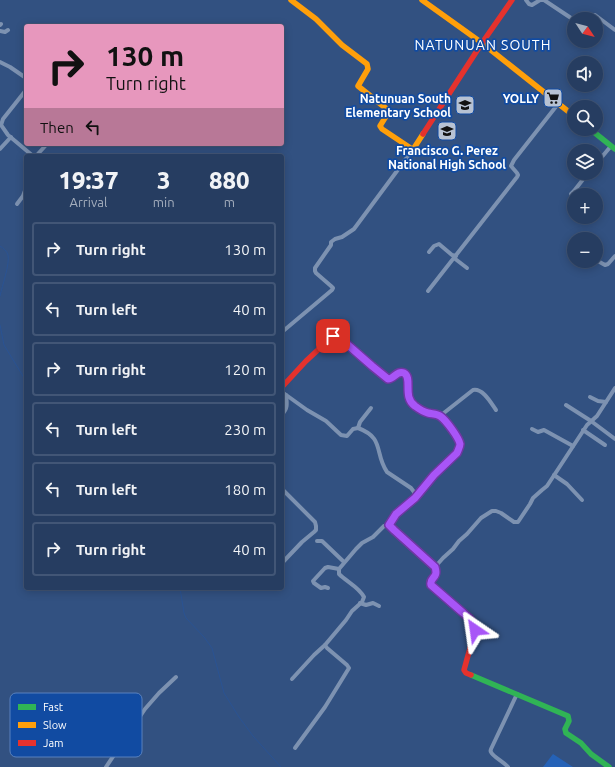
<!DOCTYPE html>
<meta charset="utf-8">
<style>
:root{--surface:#263d61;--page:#2e4467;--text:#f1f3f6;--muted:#a4aebd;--line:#425676}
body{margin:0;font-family:Ubuntu,sans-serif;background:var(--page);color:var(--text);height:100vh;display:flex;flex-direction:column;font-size:15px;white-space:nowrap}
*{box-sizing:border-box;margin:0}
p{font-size:13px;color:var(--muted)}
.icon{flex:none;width:22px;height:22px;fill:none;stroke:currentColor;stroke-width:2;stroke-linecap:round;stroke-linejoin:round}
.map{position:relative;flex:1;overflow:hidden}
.sheet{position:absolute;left:24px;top:154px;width:260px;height:436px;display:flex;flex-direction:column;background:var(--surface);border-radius:4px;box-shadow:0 2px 10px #0003,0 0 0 1px var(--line)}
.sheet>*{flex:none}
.hud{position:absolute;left:24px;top:24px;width:260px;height:122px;border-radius:4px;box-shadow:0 2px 10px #0003,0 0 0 1px var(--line);background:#e797bd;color:#111;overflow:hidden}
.needle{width:26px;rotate:126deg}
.buttons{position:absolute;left:567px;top:12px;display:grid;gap:8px}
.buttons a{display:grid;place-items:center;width:36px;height:36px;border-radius:50%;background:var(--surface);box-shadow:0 2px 10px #0003,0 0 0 1px var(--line);font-size:20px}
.pin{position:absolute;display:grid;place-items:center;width:34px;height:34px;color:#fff;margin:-17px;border-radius:8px;box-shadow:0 2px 6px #0006}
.me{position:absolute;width:44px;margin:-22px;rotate:328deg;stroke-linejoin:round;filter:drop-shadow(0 0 3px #0008)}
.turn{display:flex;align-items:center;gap:14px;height:84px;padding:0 16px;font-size:18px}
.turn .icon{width:52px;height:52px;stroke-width:2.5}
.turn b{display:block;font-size:28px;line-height:34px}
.then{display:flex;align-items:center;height:38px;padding:0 16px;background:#0003;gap:8px;font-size:15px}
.eta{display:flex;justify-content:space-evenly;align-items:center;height:68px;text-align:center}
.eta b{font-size:24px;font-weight:800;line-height:28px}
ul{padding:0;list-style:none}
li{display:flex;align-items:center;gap:12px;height:54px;margin:0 8px 6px;padding:0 8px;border:2px solid var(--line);border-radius:4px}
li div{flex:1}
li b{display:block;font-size:15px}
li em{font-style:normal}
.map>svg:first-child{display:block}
.green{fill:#2562b7}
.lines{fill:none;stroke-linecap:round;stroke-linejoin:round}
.stream{stroke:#2a5393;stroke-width:1}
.street{stroke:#7d92b1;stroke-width:4}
.fast{stroke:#30b455;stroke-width:5.5}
.slow{stroke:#ff9f0a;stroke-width:5.5}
.jam{stroke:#e5322d;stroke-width:5.5}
.route-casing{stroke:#6d37a1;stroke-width:10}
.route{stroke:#a855f7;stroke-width:7}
.labels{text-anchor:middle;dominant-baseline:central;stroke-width:3.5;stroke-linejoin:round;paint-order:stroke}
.poi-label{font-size:12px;font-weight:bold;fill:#fff;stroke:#114ba2;text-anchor:end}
.quarter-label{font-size:14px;letter-spacing:1px;fill:#fff;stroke:#114ba2}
.key{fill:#114ba2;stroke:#5881be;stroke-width:1}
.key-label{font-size:11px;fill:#fff}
</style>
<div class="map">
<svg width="615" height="767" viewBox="0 0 615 767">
<rect width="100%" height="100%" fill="#325181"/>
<!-- green -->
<polygon class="green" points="553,754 573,767 543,767"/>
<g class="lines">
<!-- stream -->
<g class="stream">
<path d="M0,246C3,248 7,251 8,255C10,264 2,286 0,296"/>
<polyline points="0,325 4,345 26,381"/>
<polyline points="180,588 184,613 186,618 204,637 212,648 224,693 239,717 253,736 281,767"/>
</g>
<!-- street -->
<g class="street">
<polyline points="526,0 529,4 532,5 540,0"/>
<polyline points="540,0 544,0 574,20"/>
<polyline points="591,19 595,15 615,30"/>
<polyline points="0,25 1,24"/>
<polyline points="0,31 5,32 8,30"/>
<polyline points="0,62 10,67 26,78"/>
<polyline points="26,90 3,119 1,125 8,135 33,156"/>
<polyline points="0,149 11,137"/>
<polyline points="36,156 47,144"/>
<polyline points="596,164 611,146"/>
<polyline points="574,198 571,194 574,191 588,173"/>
<polyline points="17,204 23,196 26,188"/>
<polyline points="429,252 434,246 439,244 452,255 456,256"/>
<polyline points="454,258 467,268"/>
<polyline points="596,260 605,265 608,264 615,256"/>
<polyline points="26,268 25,270 26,272"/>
<polyline points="428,291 517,177 518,175 517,173 511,166 514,160 558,104"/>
<polyline points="282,332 332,290 333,288 331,286 316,273 315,271 315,268 331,245 331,242 335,239 342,237 354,229 414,148"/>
<path d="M282,392L307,410L326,421L341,435L347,436L353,429L358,428C385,438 374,453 387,472L411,488L414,492L415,498"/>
<polyline points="590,397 598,401 606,402"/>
<polyline points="566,405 591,421 615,439"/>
<path d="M282,414C288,409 287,403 286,395"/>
<path d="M440,416L473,390C483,388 491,403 496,410"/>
<polyline points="358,428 360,422 371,408"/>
<polyline points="532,429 538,432 544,430 573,446"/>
<polyline points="583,430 605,445"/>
<polyline points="554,475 567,484 582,500"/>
<polyline points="282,489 315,522 316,526 316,530 314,532 302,542 282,563"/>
<polyline points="317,541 322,541 344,562"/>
<polyline points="435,567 443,558 453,549 459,541 467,534 481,518 492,511 496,511 501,513 514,522 518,522 530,504 533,498 542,490 547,486 587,425 597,416 615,388"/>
<polyline points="339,569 356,549 362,543 373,537 384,526 389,525"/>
<polyline points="328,588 325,587 321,588 314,583 313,581 325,568 328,567 339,569"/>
<polyline points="360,603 366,605 373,603 379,606"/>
<polyline points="292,679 314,655 325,645"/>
<path d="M295,748L325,707L349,668L347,665L327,648L325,645L346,620L352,611L362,602L364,597C359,587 347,582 339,574V569"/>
<polyline points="106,767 145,709 159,693 176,677"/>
<path d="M508,767C505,763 492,756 491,752C490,751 491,750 491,749L517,694"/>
</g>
<!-- fast -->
<g class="fast">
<polyline points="590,129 615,149"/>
<path d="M403,373C414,381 404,395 412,405C416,410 425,413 431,414C434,414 435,414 437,415C446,418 457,436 460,444L457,453L434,475L415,498L396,514L389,525L435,567C437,576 430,577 431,585L444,596"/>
<polyline points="471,675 568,716 569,721 565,729 566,733 581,743 591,754 609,767"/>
</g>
<!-- slow -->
<g class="slow">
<polyline points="291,0 316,19 342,45 367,64 368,69 358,86 388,110 388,113 380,126 382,129 412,149 414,148 423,134"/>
<polyline points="422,0 482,43 574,116"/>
</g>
<!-- jam -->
<g class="jam">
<polyline points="423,134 482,43 512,0"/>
<polyline points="282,387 306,361 333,336 340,338 388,379 393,378 399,372 403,373"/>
<path d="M444,596C453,604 475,619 475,630L464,670L466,673L471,675"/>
</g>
</g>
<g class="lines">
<!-- route casing -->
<g class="route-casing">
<path id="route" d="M333,336L340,338L372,366L388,379C394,379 397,370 404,373C413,378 402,397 415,406C419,409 424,412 428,413C432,414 437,414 440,416C446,420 459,438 460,444C460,447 458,450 457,453L434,475L415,498L396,514L389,525L394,530L435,567C439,579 429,577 431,585L469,618L475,626V630"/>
</g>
<!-- route -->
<use href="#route" class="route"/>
</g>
<!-- icons -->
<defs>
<g id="supermarket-square" transform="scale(1)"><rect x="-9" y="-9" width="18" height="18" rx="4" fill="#b7c2d3" stroke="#114ba2"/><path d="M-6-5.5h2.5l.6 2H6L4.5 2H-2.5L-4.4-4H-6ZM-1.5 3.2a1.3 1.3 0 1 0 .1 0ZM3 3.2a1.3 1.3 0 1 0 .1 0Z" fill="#111"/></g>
<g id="school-square" transform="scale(1)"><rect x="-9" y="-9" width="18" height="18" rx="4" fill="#b7c2d3" stroke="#114ba2"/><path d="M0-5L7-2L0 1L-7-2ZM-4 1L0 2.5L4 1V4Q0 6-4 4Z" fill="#111"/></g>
</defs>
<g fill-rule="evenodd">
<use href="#supermarket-square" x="553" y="98"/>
<use href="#school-square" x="465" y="105"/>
<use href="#school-square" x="447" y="131"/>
</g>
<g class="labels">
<!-- poi labels -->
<g class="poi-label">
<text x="451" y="98">Natunuan South<tspan x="451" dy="14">Elementary School</tspan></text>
<text x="539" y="98">YOLLY</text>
<text x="447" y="150" text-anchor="middle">Francisco G. Perez<tspan x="447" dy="14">National High School</tspan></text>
</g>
<!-- quarter labels -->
<g class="quarter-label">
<text x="483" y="45">NATUNUAN SOUTH</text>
</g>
</g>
<!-- legend -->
<rect x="10" y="693" width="132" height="64" rx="6" class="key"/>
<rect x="18" y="704" width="18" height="6" fill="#30b455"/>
<rect x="18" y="722" width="18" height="6" fill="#ff9f0a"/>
<rect x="18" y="740" width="18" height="6" fill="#e5322d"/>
<g class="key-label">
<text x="43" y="711">Fast</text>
<text x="43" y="729">Slow</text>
<text x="43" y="747">Jam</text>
</g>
</svg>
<div class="buttons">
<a><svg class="needle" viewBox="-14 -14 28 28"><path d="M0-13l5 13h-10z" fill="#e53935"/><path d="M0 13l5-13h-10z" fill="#a4aebd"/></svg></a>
<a><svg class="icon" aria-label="sound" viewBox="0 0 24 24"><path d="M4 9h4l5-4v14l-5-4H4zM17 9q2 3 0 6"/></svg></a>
<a><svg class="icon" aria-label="search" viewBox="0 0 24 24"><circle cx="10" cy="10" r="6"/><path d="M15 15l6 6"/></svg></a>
<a><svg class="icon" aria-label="layers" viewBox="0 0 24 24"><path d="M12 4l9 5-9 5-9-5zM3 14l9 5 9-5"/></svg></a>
<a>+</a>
<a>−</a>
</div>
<div class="pin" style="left:333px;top:336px;background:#d93025"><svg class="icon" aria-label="arrive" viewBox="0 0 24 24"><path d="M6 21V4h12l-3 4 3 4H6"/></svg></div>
<svg class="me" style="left:475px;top:630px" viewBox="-20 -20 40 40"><path d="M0-17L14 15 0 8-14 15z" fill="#a855f7" stroke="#fff" stroke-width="4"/></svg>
<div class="hud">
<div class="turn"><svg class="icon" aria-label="right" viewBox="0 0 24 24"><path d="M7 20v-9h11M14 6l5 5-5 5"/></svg><div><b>130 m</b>Turn right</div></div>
<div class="then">Then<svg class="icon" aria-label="left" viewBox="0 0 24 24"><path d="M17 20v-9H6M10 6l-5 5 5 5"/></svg></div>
</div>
<section class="sheet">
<div class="eta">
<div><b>19:37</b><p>Arrival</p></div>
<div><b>3</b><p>min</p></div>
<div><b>880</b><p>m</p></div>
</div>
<ul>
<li><svg class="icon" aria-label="right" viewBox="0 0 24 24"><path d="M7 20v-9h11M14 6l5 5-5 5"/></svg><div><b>Turn right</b></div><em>130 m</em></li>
<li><svg class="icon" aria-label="left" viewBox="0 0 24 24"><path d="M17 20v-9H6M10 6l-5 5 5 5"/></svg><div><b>Turn left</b></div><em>40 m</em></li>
<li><svg class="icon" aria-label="right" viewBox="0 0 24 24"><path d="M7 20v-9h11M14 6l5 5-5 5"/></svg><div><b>Turn right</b></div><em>120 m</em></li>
<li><svg class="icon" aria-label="left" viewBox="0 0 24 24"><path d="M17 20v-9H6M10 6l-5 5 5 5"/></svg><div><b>Turn left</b></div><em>230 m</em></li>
<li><svg class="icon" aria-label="left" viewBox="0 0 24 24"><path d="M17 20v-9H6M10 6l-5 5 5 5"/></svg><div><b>Turn left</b></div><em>180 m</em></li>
<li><svg class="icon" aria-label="right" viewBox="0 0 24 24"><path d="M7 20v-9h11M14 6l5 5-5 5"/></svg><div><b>Turn right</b></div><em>40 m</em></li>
</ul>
</section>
</div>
